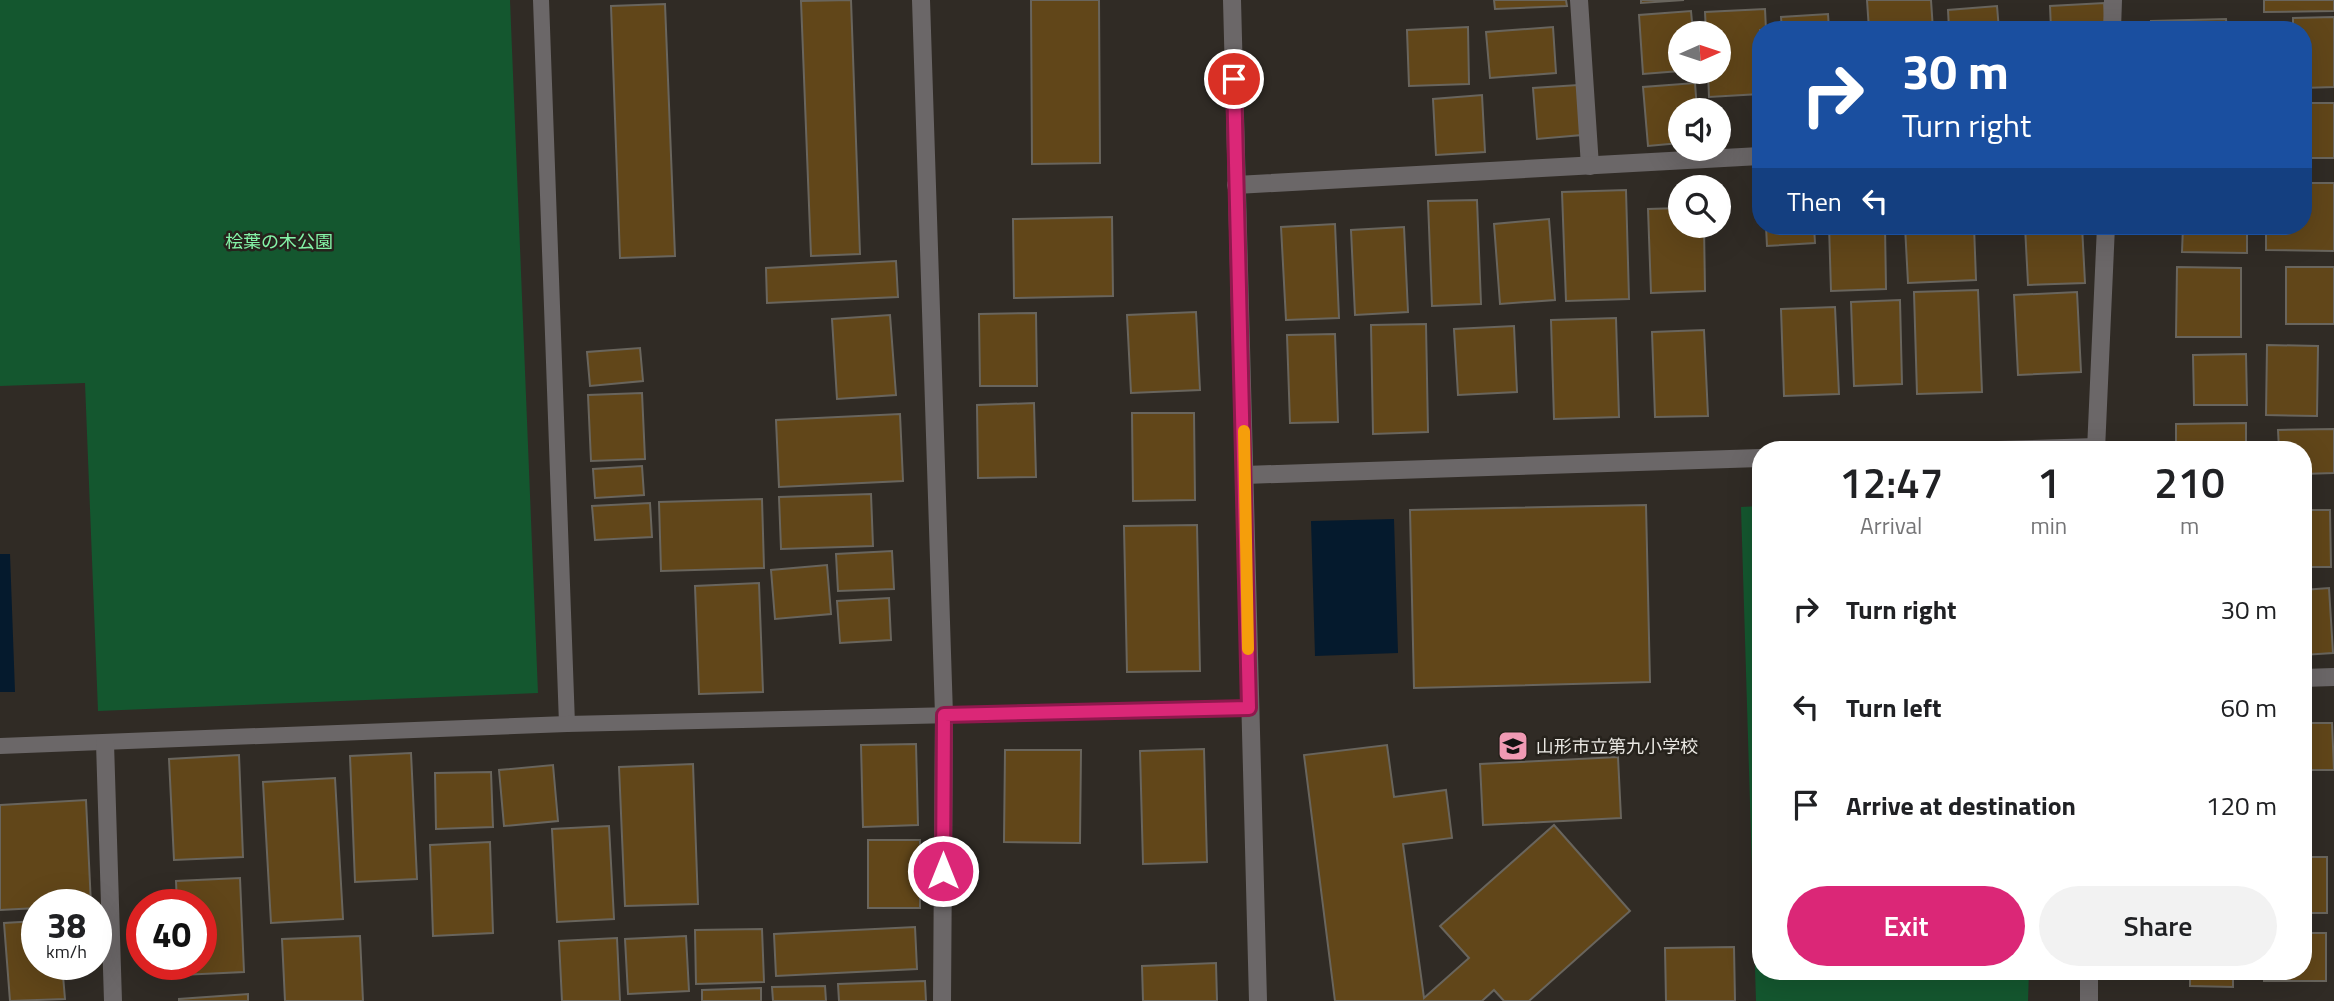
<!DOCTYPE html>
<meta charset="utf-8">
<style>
:root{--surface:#fff;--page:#f2f2f2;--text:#202124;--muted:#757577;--accent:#db2777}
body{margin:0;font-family:"Titillium Web","Noto Sans JP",sans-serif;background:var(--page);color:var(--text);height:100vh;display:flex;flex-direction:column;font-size:26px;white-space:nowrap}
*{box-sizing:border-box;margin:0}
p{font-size:23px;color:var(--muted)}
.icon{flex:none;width:38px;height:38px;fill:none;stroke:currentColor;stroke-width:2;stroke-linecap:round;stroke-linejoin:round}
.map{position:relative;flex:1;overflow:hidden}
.sheet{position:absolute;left:1752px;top:441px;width:560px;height:539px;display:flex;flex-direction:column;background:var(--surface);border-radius:28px;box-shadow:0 7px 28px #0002}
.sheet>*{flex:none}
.top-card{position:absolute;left:1752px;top:21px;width:560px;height:214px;border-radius:28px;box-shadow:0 7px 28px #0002;background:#1a4fa0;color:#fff;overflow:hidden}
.needle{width:46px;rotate:87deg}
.tools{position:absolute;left:1668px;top:21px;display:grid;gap:14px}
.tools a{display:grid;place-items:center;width:63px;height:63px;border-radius:50%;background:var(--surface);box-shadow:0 7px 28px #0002;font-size:35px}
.speed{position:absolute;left:21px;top:889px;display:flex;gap:14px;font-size:35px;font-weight:700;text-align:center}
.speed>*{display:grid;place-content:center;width:91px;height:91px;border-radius:50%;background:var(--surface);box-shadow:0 7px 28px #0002;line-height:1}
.speed small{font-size:18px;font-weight:400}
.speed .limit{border:10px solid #d22;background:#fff;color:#111}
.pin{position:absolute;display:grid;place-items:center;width:60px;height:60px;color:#fff;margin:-30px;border:4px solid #fff;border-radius:50%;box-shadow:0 2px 7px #0007}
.me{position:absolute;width:77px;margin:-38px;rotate:0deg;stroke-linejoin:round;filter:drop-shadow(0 0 5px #0008)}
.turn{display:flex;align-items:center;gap:24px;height:147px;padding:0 35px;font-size:32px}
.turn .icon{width:91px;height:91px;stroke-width:2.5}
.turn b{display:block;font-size:49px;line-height:60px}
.then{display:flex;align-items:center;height:66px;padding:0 35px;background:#0003;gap:14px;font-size:26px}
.eta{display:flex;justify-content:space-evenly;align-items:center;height:119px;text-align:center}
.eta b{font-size:42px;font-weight:600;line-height:49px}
.button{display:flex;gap:14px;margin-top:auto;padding:14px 35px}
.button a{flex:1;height:80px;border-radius:42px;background:var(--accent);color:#fff;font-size:28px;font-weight:600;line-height:80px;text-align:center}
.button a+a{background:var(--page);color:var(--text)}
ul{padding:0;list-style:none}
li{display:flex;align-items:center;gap:21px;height:98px;padding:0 35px}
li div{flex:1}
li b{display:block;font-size:26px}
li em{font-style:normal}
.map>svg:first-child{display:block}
.green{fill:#14572f}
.water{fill:#051a2d}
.building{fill:#614619;stroke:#69655d;stroke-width:2}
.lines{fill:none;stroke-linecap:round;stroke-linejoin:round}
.service{stroke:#6b6768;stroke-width:16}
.minor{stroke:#6b6768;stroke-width:18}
.tertiary{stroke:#6b6768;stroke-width:18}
.route-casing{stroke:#8e194d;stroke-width:18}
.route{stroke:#db2777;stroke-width:12}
.slow{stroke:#f59e0b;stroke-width:12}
.labels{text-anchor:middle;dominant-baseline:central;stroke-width:5;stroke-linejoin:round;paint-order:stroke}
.park-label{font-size:18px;fill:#84f4a7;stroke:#26221c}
.poi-label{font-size:18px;fill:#e9e7e2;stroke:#26221c;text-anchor:start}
</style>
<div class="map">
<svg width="2334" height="1001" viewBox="0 0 2334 1001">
<rect width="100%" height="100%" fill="#302b25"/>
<!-- green -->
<g class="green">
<polygon points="0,0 510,0 538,693 98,711 85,383 0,386"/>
<polygon points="1760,506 1760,971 2029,971 2028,1001 1756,1001 1741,507"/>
</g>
<!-- water -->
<g class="water">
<polygon points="1394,519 1398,653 1315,656 1311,521"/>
<polygon points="0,554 10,554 15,692 0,692"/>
</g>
<!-- building -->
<g class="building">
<polygon points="851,0 860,254 811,256 801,1"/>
<polygon points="1031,0 1099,0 1100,163 1032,164"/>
<polygon points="1494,0 1566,0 1567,6 1495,9"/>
<polygon points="1641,0 1684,0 1641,3"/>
<polygon points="1867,0 1931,0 1933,30 1869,30"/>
<polygon points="2264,0 2334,0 2334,11 2264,12"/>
<polygon points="2104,3 2106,30 2051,30 2050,6"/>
<polygon points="665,4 675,256 620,258 611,6"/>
<polygon points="1997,6 1999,30 1949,30 1948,10"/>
<polygon points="1765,9 1766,30 1760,30 1760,94 1709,97 1708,72 1718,72 1718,33 1706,33 1705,12"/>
<polygon points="1691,11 1693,33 1680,33 1680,71 1643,74 1639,15"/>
<polygon points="1828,14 1829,30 1782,30 1781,17"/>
<polygon points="2334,17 2334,87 2303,88 2303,30 2293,30 2293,18"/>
<polygon points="2226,19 2227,30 2152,30 2151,21"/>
<polygon points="1468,27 1469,84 1409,86 1407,30"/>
<polygon points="1553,27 1556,73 1490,78 1486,32"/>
<polygon points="1695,83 1697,110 1680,110 1680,143 1648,146 1643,87"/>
<polygon points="1578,85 1582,135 1537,139 1533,88"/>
<polygon points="1482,95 1485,152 1436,155 1433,99"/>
<rect x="2303" y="103" width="31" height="55"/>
<polygon points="2303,183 2334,183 2334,251 2266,250 2266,226 2303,226"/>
<polygon points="1626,190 1629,299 1566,301 1562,192"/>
<polygon points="1477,200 1481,304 1432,306 1428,201"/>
<polygon points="1680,208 1680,226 1704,226 1705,291 1651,293 1648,209"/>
<polygon points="1112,217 1113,296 1014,298 1013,219"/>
<polygon points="1549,219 1555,300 1500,304 1494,224"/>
<polygon points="1335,224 1339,318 1286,320 1281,227"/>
<polygon points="1766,226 1814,226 1815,243 1767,246"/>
<polygon points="1829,226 1885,226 1886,289 1831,291"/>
<polygon points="1905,226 1974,226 1976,280 1908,283"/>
<polygon points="2025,226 2082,226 2085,283 2028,285"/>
<polygon points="2183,226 2247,226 2247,253 2182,252"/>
<polygon points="1404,227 1408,312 1355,315 1351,230"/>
<polygon points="896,261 898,297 767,303 766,268"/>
<polygon points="2177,267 2241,268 2241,337 2176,337"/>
<rect x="2286" y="267" width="48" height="57"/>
<polygon points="1978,290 1982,392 1917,394 1914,292"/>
<polygon points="2077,292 2081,372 2018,375 2014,295"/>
<polygon points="1900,300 1902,384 1854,386 1851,302"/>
<polygon points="1835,307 1839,394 1784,396 1781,309"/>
<polygon points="1196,312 1200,390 1131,393 1127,315"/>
<polygon points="1036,313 1037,386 980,386 979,314"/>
<polygon points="890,315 896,395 837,399 832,319"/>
<polygon points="1616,318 1619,417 1554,419 1551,320"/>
<polygon points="1426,324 1428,432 1373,434 1371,325"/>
<polygon points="1514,326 1517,392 1458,395 1454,329"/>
<polygon points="1704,330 1708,416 1655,417 1652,332"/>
<polygon points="1335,334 1338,422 1290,423 1287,335"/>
<polygon points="2267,345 2318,346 2317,416 2266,415"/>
<polygon points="640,348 643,381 590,386 587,352"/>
<polygon points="2246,354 2247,405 2194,405 2193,355"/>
<polygon points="642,393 645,459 591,461 588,395"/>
<polygon points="1034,403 1036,477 978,478 977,405"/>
<polygon points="1132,413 1194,413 1195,500 1133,501"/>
<polygon points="900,414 903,481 779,487 776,420"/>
<polygon points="2246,423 2246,450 2176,450 2176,424"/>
<polygon points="2334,429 2334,473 2303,474 2303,450 2279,450 2278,430"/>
<polygon points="642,466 644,495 595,498 593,469"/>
<polygon points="871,494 873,546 781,549 779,497"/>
<polygon points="762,499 764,568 661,571 659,502"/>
<polygon points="650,503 652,537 595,540 592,506"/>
<polygon points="1646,505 1650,682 1414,688 1410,510"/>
<polygon points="2303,510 2330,510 2331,567 2303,567"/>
<polygon points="1197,525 1200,671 1127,672 1124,526"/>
<polygon points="892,551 894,589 838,591 836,554"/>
<polygon points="827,565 831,614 775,619 771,570"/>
<polygon points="759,583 763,692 699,694 695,586"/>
<polygon points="2329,588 2333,653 2303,655 2303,590"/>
<polygon points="889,598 891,640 840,643 837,601"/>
<polygon points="2303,723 2332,723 2334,770 2303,770"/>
<polygon points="916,744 918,825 863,827 861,745"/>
<polygon points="1387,745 1394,797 1446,790 1452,838 1403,844 1424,998 1469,958 1440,926 1554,825 1630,911 1529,1001 1504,1001 1494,990 1482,1001 1335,1001 1304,755"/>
<polygon points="1204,749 1207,862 1143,864 1140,751"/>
<polygon points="1005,750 1081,750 1080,843 1004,842"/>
<polygon points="411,753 417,879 355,882 350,756"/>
<polygon points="239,755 243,857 174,860 169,759"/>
<polygon points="1618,757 1621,818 1483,825 1480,764"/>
<polygon points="693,764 698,904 625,906 619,767"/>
<polygon points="553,765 558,821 504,826 499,770"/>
<polygon points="491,772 493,827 436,829 435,773"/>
<polygon points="335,778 343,919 271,923 263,782"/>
<polygon points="2309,784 2310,835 2303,835 2303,785"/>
<polygon points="86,800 91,905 37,905 37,908 0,910 0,805"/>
<polygon points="609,826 614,919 557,922 552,829"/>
<rect x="868" y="840" width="52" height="68"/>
<polygon points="490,842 493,933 433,936 430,845"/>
<rect x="2303" y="857" width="24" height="56"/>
<polygon points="240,878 244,972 181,975 181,964 201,964 201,905 177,905 176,881"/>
<polygon points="37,921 37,964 62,964 65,999 10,1001 4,923"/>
<polygon points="915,927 917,969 776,976 774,934"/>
<polygon points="762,929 764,982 696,984 695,930"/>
<polygon points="2303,933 2326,933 2326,981 2264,981 2264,971 2303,971"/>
<polygon points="360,936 363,1001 285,1001 282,939"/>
<polygon points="686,936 689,991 628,994 625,939"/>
<polygon points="617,938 620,1001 562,1001 559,941"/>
<polygon points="1734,947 1735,1001 1666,1001 1665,948"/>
<polygon points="1216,963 1217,1001 1143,1001 1142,966"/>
<polygon points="2160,971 2233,971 2233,987 2190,986 2190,974"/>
<polygon points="925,981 926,1001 839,1001 838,984"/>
<polygon points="825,986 826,1001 773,1001 772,987"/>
<polygon points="761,988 761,1001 702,1001 702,990"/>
<polygon points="248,994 248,1001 179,1001 179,999"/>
</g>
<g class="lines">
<!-- service -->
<g class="service">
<polyline points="541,0 567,724"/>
<polyline points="0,746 567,724 1249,708"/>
</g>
<!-- minor -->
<g class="minor">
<polyline points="1232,0 1258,1001"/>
<polyline points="1579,0 1590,166"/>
<polyline points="2112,30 2113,0"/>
<polyline points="1236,185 1760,156"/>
<polyline points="2096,450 2106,226"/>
<polyline points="2303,678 2334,677"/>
<polyline points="105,743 113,1001"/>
<polyline points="2089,1001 2089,971"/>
</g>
<!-- tertiary -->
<g class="tertiary">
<polyline points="921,0 944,715 942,1001"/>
<polyline points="1998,450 2096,447"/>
<polyline points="1245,475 1760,458"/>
</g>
</g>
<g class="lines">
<!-- route casing -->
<g class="route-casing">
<polyline id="route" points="943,871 944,715 1249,708 1234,79"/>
</g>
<!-- route -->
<use href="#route" class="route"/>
<!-- slow -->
<polyline class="slow" points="1244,431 1248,649"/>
</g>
<!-- icons -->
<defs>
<g id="school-square" transform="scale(1.575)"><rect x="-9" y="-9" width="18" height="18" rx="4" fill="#f09ab4" stroke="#26221c"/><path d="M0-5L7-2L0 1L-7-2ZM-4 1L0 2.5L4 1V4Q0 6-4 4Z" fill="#111"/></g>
</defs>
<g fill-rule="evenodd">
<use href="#school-square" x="1513" y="746"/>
</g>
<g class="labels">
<!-- park labels -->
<g class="park-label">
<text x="279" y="241">桧葉の木公園</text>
</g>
<!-- poi labels -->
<g class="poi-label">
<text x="1536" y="746">山形市立第九小学校</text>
</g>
</g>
</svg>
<div class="tools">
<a><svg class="needle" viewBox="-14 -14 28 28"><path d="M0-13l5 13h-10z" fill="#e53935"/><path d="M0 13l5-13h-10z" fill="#757577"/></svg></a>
<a><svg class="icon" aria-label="sound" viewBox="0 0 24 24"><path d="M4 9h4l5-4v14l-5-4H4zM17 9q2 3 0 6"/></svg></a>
<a><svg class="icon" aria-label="search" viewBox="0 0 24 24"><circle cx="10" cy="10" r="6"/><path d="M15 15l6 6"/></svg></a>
</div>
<div class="speed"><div>38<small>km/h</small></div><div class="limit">40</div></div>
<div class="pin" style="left:1234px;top:79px;background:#d93025"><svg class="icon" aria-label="arrive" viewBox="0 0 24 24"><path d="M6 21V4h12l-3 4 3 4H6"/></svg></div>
<svg class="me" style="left:943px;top:871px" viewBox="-20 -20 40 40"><circle r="17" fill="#db2777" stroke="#fff" stroke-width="3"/><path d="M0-11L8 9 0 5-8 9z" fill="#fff"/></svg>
<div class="top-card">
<div class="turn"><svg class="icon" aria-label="right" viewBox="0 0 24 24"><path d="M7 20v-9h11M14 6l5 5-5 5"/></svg><div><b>30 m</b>Turn right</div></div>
<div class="then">Then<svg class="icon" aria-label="left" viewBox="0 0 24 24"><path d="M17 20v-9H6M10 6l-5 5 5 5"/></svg></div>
</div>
<section class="sheet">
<div class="eta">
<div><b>12:47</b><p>Arrival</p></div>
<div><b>1</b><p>min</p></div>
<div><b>210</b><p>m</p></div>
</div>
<ul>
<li><svg class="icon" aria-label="right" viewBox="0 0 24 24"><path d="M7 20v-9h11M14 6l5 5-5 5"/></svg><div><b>Turn right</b></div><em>30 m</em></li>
<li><svg class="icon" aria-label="left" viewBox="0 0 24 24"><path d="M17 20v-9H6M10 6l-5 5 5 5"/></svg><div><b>Turn left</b></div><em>60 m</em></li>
<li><svg class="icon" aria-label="arrive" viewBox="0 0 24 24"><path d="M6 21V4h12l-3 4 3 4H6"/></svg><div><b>Arrive at destination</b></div><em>120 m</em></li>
</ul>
<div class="button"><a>Exit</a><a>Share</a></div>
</section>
</div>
